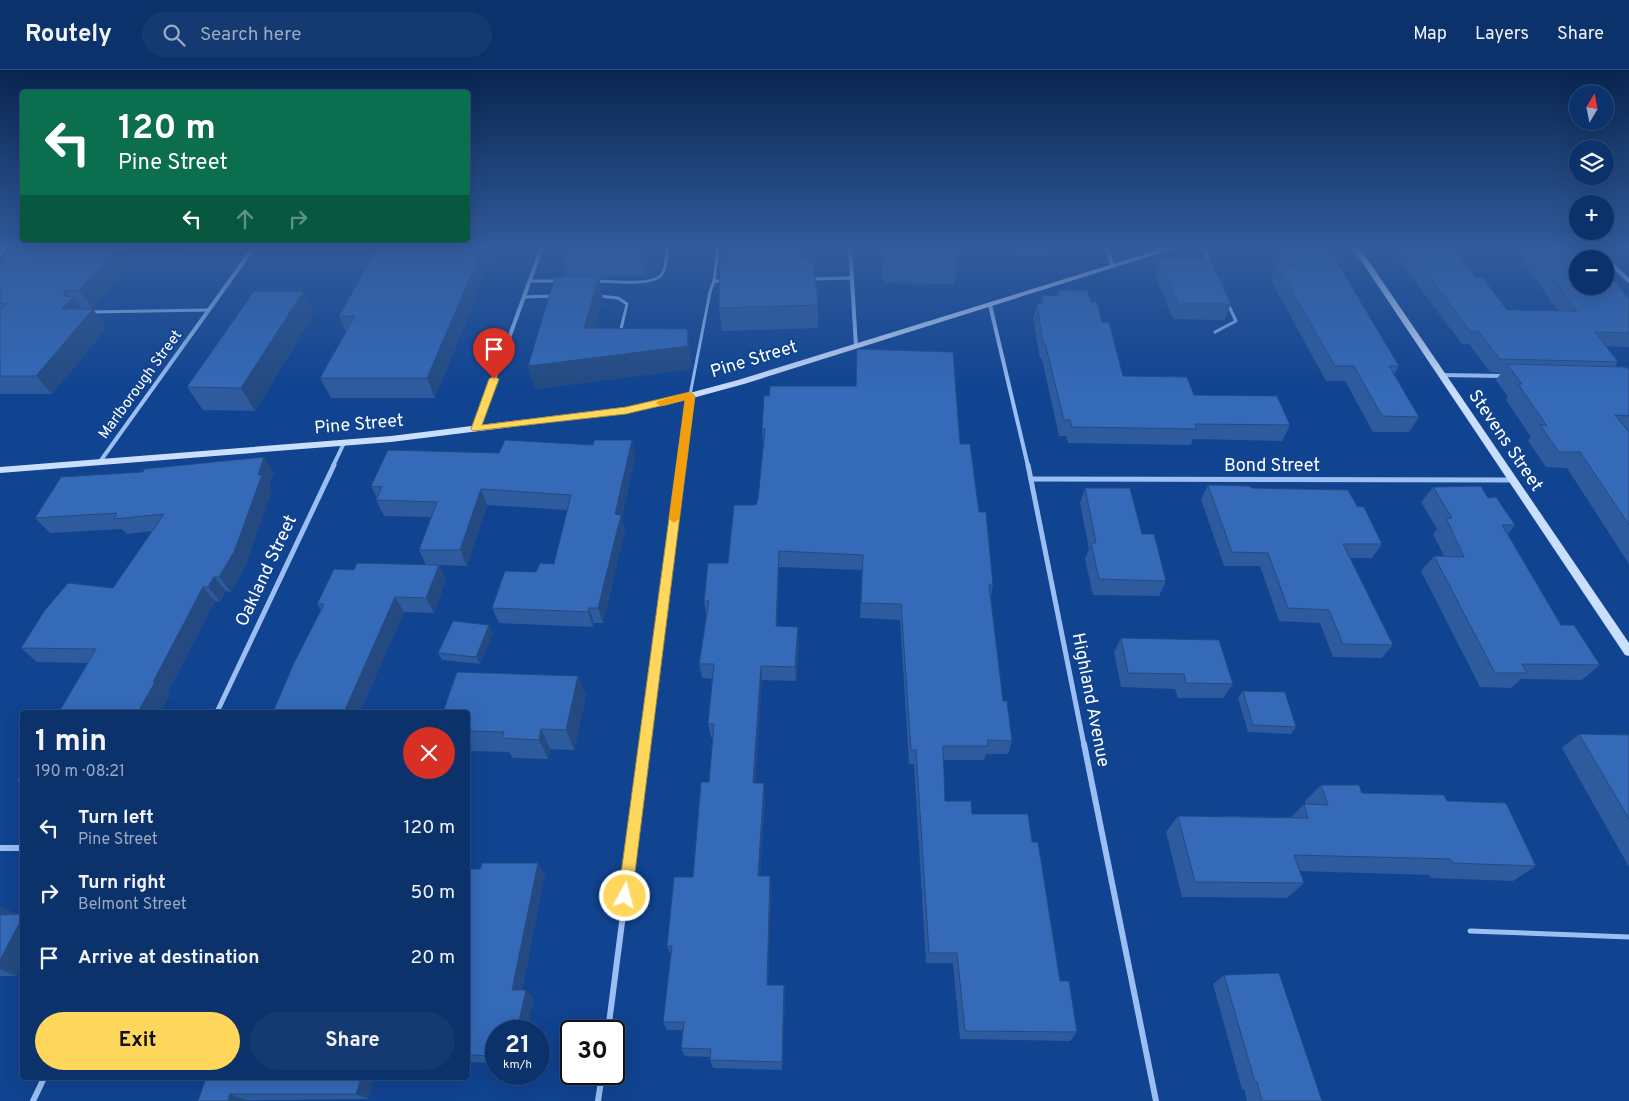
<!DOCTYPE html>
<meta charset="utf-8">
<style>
:root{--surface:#0c326c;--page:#153a72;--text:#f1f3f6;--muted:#9aaac2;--line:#2c4d7f;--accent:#ffd75d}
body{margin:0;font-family:Overpass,sans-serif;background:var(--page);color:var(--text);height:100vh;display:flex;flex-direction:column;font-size:19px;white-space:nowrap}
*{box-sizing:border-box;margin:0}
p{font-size:16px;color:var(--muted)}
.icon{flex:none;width:28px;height:28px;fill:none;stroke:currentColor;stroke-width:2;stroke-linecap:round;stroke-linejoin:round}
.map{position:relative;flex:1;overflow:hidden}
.sheet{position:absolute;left:20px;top:640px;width:450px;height:370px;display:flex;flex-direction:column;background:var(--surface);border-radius:5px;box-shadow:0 5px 20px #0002,0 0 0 1px var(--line)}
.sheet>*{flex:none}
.banner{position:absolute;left:20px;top:20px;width:450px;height:152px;border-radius:5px;box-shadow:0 5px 20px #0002,0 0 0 1px var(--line);background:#0b6e4f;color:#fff;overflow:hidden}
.needle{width:32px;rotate:10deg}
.tools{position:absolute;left:1569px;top:15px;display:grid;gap:10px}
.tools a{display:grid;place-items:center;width:45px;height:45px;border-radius:50%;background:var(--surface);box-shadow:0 5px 20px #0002,0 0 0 1px var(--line);font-size:25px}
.speed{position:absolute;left:485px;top:950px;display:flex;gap:10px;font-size:25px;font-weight:700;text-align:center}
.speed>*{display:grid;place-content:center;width:65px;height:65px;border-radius:50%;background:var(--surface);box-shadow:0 5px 20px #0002,0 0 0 1px var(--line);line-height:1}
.speed small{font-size:12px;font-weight:400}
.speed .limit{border:2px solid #111;border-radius:8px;background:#fff;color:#111}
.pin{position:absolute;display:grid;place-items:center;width:42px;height:42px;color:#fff;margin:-51px -21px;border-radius:50% 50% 50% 0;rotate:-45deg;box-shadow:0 0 5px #0007}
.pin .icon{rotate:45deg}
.me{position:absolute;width:55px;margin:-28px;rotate:7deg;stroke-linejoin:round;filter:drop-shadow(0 0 4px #0008)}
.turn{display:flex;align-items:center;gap:18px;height:105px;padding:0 15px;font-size:22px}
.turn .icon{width:65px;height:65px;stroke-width:2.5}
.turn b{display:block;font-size:35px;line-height:42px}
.lanes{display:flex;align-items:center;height:48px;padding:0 15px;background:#0003;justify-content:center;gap:25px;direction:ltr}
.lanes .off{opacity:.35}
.round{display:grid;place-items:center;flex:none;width:52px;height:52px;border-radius:26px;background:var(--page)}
.head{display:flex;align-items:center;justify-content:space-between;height:85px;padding:0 15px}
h1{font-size:30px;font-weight:700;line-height:38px}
.button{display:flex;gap:10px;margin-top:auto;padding:10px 15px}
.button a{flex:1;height:58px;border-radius:30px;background:var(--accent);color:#111;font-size:20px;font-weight:700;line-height:58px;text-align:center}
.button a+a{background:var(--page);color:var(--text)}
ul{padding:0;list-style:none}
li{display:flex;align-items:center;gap:15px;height:65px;padding:0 15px}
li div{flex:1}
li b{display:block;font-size:19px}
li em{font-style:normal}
header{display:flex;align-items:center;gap:30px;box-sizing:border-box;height:70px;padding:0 25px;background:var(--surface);border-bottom:1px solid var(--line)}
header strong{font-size:24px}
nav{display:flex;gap:28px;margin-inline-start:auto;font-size:18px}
.search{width:350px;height:45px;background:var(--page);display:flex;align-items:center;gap:12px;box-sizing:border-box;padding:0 18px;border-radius:28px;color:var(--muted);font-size:19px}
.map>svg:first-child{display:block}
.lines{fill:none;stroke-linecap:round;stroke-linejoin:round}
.lane-far1{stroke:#9bbff3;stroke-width:3}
.lane{stroke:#9bbff3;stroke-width:5}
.street-far2{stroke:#9bbff3;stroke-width:4}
.street-far1{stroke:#9bbff3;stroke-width:5}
.street{stroke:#9bbff3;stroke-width:6}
.secondary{fill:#cadefd;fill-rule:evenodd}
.wall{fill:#2d5b9e}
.shaded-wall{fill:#244a81}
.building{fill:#346ab8;stroke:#244a81}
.route{fill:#ffd75d;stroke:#a68c3c}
.slow{fill:#f59e0b}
.labels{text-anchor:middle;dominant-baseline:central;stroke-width:4;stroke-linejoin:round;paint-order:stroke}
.far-street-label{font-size:15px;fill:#fff;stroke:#104390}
.street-label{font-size:18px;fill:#fff;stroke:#104390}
</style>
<header>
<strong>Routely</strong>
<div class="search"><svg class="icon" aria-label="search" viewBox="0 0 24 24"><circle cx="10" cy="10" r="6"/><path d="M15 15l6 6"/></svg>Search here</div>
<nav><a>Map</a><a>Layers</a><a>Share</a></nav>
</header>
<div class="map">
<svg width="1629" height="1031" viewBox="0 0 1629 1031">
<rect width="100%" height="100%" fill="#104390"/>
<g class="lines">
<!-- lane-far1 -->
<g class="lane-far1">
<polyline points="718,177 714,211 725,211"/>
<polyline points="1203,177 1209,191"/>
<polyline points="252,180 353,177"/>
<polyline points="812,209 852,208"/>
<polyline points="529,211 557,211"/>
<path d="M594,211C609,211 653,217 662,204C667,197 666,185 668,177"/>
<polyline points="599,226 618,228 627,234 620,263"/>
<polyline points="524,227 554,226"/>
<polyline points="90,242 209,240"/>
<polyline points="1215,262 1236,251 1228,234"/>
<polyline points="690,325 710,222 714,211"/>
</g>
<!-- lane -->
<polyline class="lane" points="1470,861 1629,867"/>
<!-- street-far2 -->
<g class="street-far2">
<polyline points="850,177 856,276"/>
<polyline points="1106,177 1113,196"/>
<polyline points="1594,177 1629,211"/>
<polyline points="0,184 6,177"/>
<polyline points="990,235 1028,396"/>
<polyline points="1441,305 1505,306"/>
<polyline points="476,359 542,177"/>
<polyline points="99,393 254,177"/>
<polyline points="333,396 344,373"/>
<polyline points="681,396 690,325"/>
</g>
<!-- street-far1 -->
<g class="street-far1">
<polyline points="1028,395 1084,675"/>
<polyline points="1031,409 1512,410"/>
<polyline points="217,642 334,395"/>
<polyline points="645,675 681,395"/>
</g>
<!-- street -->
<g class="street">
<polyline points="1084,674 1156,1031"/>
<polyline points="0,778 22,778"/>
<polyline points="608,961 645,674"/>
<polyline points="33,1031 44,1008"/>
<polyline points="598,1031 602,1004"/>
</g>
<!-- secondary -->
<g class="secondary">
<polygon points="1168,177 1179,177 744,314 667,335 626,343 391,372 0,403 0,397 391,366 626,337 667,329 738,310"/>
<polygon points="1352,177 1359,177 1629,573 1629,586 1625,585"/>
</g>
</g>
<!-- wall -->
<g class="wall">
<polygon points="15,177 192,177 182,189 135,189 92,238 82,239 93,239 106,258 52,324 0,324 0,194"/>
<polygon points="378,177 499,177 496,182 494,182 435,328 331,328 320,308 346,262 339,246"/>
<polygon points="564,177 650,177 644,206 599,207 603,230 595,258 687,259 690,282 691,299 535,319 528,296 567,207 562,185"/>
<polygon points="881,177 955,177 958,191 954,214 883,213"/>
<polygon points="1003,177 1055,177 1053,185 1010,185 1009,182 1004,182"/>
<polygon points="1273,177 1328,177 1399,296 1394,304 1419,347 1409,362 1373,362 1345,311 1326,311 1270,209 1277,195 1282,195"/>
<polygon points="1391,177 1452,177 1476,208 1507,240 1558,241 1513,177 1586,177 1629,229 1629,277 1606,276 1618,292 1614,297 1629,300 1629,494 1567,398 1546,397 1528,371 1531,367 1506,330 1508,327 1496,310 1501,303 1490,302 1469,274 1462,274 1410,205"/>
<polygon points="805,183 805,190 818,235 818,258 722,261 719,238 729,192 728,185"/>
<polygon points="1160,188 1231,234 1224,250 1173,249 1155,204"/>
<polygon points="1058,220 1091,232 1102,252 1123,306 1194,325 1290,355 1282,371 1193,369 1191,375 1068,373 1066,366 1059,366 1042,289 1040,288 1033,249 1037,233 1040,233 1042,225 1057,226"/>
<polygon points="314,244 255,341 203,340 187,317"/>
<polygon points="762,359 960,374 979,442 993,515 991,526 1003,631 1012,671 1008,684 986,684 984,690 943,690 945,731 1032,772 1060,911 1077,962 1070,971 960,969 953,893 926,893 914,694 909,694 900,550 860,548 862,500 779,497 777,556 799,572 796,611 762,610 755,713 765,726 760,806 771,818 768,915 784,915 785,924 782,1000 713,998 710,990 710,987 685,986 681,978 683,960 667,960 663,952 671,885 667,876 693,807 709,712 713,668 711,667 708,654 712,609 702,608 699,594 706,545 704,531 728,493 756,435 758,429 763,375"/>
<polygon points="635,386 622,447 625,460 603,553 594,553 593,557 499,553 492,538 536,502 554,494 567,440 487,435 467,496 439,495 446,510 434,543 404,542 360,642 273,642 321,540 317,534 354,500 426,495 419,480 431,447 384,446 376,430 377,428 371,416"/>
<polygon points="274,402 269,416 272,420 245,497 231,522 226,521 220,532 215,531 167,624 169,626 160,642 59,642 88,593 37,592 21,578 113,518 152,461 127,464 122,459 50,463 35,448"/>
<polygon points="1208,415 1251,418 1357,436 1382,474 1372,488 1350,488 1393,575 1382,588 1333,587 1320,553 1279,551 1260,496 1224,496 1201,429"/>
<polygon points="1433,417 1488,428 1515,455 1508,464 1561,555 1600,595 1582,610 1521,609 1511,618 1480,617 1421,501 1434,486 1444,486 1433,464 1437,459 1421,432"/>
<polygon points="1085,418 1166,511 1159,526 1093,525 1085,489 1089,479 1080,433"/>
<polygon points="489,555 493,563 480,594 442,590 438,583"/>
<polygon points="1121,568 1233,614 1223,628 1178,628 1175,619 1121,617 1114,582"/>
<polygon points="578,606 586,626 574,680 550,679 548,689 513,688 509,682 468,681 468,642"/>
<polygon points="1243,621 1296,657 1291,664 1248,662 1238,628"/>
<polygon points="1579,664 1629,665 1629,797 1562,678"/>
<polygon points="22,702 22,715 17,711"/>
<polygon points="1321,715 1362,723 1447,731 1536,796 1513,811 1431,808 1429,805 1299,801 1304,813 1287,828 1182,827 1166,762 1178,746 1291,747 1304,734 1306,734 1305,731"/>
<polygon points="468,799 545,804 522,920 534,929 496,961 496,993 468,992"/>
<polygon points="0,837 16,844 22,844 22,894 16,906 0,906"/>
<polygon points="1224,905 1322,1031 1247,1031 1244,1019 1242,1019 1213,914"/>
<polygon points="206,1008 374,1008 368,1029 198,1031"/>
</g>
<!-- shaded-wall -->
<g class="shaded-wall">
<polygon points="117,177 127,177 135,189 92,238 79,220"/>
<polygon points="175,177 192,177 182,189"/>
<polygon points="483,177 493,177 494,182 435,328 427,308"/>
<polygon points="495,177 499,177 496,182"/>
<polygon points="641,177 650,177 644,206 640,183"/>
<polygon points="599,207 603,230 589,281 584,258"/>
<polygon points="64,221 70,230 73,227 86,245 62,239 64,226"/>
<polygon points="303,222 314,244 255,341 241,318"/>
<polygon points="93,239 106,258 52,324 36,306"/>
<polygon points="687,259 690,282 691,299 535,319 528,296"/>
<polygon points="632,370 635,386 622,447 625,460 603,553 598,538 615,444"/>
<polygon points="264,387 274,402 269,416 272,420 245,497 231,522 219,507"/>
<polygon points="481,419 487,435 467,496 460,480"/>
<polygon points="779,481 779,497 777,571 776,556"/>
<polygon points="439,495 446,510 434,543 426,528"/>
<polygon points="214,507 226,521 220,532 208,517"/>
<polygon points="203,517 215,531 167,624 169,626 160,642 138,642 153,612"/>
<polygon points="395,527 404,542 360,642 344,642"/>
<polygon points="589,538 594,553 593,557 588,542"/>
<polygon points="489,555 493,563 480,594 476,587"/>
<polygon points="798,557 799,572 796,611 795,597"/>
<polygon points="761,596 762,610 754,726 753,713"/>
<polygon points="578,606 586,626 574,680 566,660"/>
<polygon points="541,659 550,679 548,689 539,670"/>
<polygon points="764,713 765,726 759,818 758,806"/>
<polygon points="538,793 545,804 520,929 512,920"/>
<polygon points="770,806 771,818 768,924 767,915"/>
<polygon points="1,837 20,847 0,847 0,839"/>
<polygon points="22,848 22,894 16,906 0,899 0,890"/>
<polygon points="784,915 785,924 782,1000 782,992"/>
<polygon points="526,920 534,929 527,961 517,961"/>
<polygon points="361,1008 374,1008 368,1029 356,1024"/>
<polygon points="230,1024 245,1030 245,1031 228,1031"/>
</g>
<!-- building -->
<g class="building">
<polygon points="15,177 117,177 79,220 64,221 64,226 73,227 62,239 93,239 36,306 0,306 0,241 8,233 0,233 0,194"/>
<polygon points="378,177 483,177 427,308 320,308 355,246 339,246"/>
<polygon points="564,177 641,177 640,183 562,185"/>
<polygon points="728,177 805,177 805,183 728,185"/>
<polygon points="884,177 955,177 958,191 885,191"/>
<polygon points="1287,177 1328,177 1399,296 1389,296 1419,347 1382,346 1354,296 1335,296 1277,195 1297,195"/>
<polygon points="1407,177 1452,177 1476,208 1483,208 1507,240 1577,241 1531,177 1586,177 1595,189 1578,189 1578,216 1605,216 1605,200 1629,229 1629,263 1595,262 1618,292 1500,289 1478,261 1470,261"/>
<polygon points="1160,188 1210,189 1231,234 1178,234"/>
<polygon points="813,190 818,235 719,238 720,193"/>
<polygon points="555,207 599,207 584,258 687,259 688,276 528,296"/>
<polygon points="1058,220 1088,221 1091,232 1097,232 1102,252 1109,252 1123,306 1187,307 1194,325 1277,326 1290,355 1195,354 1197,359 1072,357 1070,350 1064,350 1045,273 1043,273 1037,233 1043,233 1042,225 1059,226"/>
<polygon points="254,221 303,222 241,318 187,317"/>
<polygon points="857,279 953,282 960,374 970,374 979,442 986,442 993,515 989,515 1003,631 1007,631 1012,671 987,670 988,676 943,676 945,731 971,731 972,744 1028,744 1032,772 1038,772 1060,911 1069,911 1077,962 965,961 957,883 929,883 916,680 911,680 901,534 861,533 863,485 779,481 776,556 798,557 795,597 761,596 753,713 764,713 758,806 770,806 767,915 784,915 782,992 710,990 711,979 681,978 684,952 663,952 672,876 667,876 674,807 693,807 701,712 709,712 714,654 708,654 714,594 699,594 709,531 704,531 708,493 728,493 734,435 756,435 758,429 765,359 762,359 764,325 769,326 770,316 856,316"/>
<polygon points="1507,294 1626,297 1629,300 1629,346 1615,345 1629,362 1629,455 1580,382 1559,382 1540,355 1547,356 1518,314 1522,314"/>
<polygon points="505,370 593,375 594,370 632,370 615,444 621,445 598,538 589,538 588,542 492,538 505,501 536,502 540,493 554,494 571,425 481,419 460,480 419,480 437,432 376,430 382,417 371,416 388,380 499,383"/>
<polygon points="264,387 258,405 262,405 234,482 219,507 214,507 208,517 203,517 153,612 155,612 138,642 59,642 96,579 21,578 45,540 68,513 113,518 164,444 114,449 117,443 35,448 61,407 143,402 144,399"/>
<polygon points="1208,415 1250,416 1251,418 1348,420 1357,436 1364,437 1382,474 1343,474 1393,575 1343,574 1329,540 1288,538 1268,483 1232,482"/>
<polygon points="1481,416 1488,428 1496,427 1515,455 1502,455 1561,555 1574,555 1600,595 1522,594 1527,603 1495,603 1434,486 1464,487 1446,448 1452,448 1433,417"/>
<polygon points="1085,418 1130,418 1142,464 1154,464 1166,511 1099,509 1091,473 1096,473"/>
<polygon points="357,493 439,495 426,528 395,527 344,642 273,642 293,595 324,534 317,534 334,499 354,500"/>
<polygon points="453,551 489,555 476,587 438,583"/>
<polygon points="1121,568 1219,570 1233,614 1186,613 1184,604 1128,603"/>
<polygon points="457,602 578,606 566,660 541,659 539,670 502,668 504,662 468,661 468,642 443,642"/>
<polygon points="1243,621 1285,622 1296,657 1253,655"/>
<polygon points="1579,664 1629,665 1629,749"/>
<polygon points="22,702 22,711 17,711"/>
<polygon points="1321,715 1359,715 1362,723 1444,725 1447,731 1506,733 1536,796 1452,793 1450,789 1294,785 1304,813 1195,812 1178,746 1308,748 1304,734 1328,735"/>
<polygon points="482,793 538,793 512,920 526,920 517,961 496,961 496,986 468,985 468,799 480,799"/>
<polygon points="22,844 22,848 0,890 0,845"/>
<polygon points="1279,903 1322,1031 1262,1031 1257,1012 1255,1012 1224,905"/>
<polygon points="206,1008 361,1008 356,1024 230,1024 228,1031 198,1031"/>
</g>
<!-- sky -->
<linearGradient id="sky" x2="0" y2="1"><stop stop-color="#09254f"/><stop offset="0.55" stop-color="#315b9c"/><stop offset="1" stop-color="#315b9c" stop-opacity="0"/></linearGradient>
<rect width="1629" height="322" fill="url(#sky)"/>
<!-- route -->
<polygon class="route" points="494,306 499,309 482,355 626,337 690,322 695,326 632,826 630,831 625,834 620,831 618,826 685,330 626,344 473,361 471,359 489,309"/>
<!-- slow -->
<polygon class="slow" points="690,322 695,326 679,449 674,453 669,449 685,330 661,336 656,333 658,331"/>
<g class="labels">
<!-- far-street labels -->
<g class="far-street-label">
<text transform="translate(141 315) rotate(-54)">Marlborough Street</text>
</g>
<!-- street labels -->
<g class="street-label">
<text transform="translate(754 290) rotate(-17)">Pine Street</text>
<text transform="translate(359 355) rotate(-5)">Pine Street</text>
<text transform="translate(1505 371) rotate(56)">Stevens Street</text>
<text x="1272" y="396">Bond Street</text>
<text transform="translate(267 501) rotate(-65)">Oakland Street</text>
<text transform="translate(1090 630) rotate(79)">Highland Avenue</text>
</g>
</g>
</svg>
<div class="tools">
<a><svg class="needle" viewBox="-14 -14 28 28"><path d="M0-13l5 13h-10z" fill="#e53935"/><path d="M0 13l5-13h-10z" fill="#9aaac2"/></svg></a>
<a><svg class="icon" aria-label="layers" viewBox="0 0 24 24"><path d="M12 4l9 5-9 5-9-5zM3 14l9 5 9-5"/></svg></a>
<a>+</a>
<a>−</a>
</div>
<div class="speed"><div>21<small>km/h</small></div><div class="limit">30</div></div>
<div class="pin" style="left:494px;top:309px;background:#d93025"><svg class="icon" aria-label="arrive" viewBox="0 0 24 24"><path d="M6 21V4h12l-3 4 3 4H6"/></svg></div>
<svg class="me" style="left:625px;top:826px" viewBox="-20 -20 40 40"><circle r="17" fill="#ffd75d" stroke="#fff" stroke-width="3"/><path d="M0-11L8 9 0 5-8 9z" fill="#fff"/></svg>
<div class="banner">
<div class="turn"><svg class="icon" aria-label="left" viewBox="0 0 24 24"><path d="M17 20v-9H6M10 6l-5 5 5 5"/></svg><div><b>120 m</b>Pine Street</div></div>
<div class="lanes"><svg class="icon" aria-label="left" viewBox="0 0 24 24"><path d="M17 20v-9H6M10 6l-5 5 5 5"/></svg><svg class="icon off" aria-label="ahead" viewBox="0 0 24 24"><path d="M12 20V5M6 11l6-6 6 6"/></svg><svg class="icon off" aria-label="right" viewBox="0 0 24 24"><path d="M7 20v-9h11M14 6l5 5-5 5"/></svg></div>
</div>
<section class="sheet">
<div class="head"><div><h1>1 min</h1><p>190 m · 08:21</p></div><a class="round" style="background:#d93025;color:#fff"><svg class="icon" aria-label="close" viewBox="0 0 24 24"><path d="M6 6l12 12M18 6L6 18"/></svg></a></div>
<ul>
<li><svg class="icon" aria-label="left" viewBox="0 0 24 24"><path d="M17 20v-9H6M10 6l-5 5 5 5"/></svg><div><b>Turn left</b><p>Pine Street</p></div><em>120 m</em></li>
<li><svg class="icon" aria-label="right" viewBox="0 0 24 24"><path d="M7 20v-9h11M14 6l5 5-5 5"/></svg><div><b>Turn right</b><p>Belmont Street</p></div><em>50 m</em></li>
<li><svg class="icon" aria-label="arrive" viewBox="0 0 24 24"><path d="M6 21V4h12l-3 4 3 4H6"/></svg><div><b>Arrive at destination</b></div><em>20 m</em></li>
</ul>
<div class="button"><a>Exit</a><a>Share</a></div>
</section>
</div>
